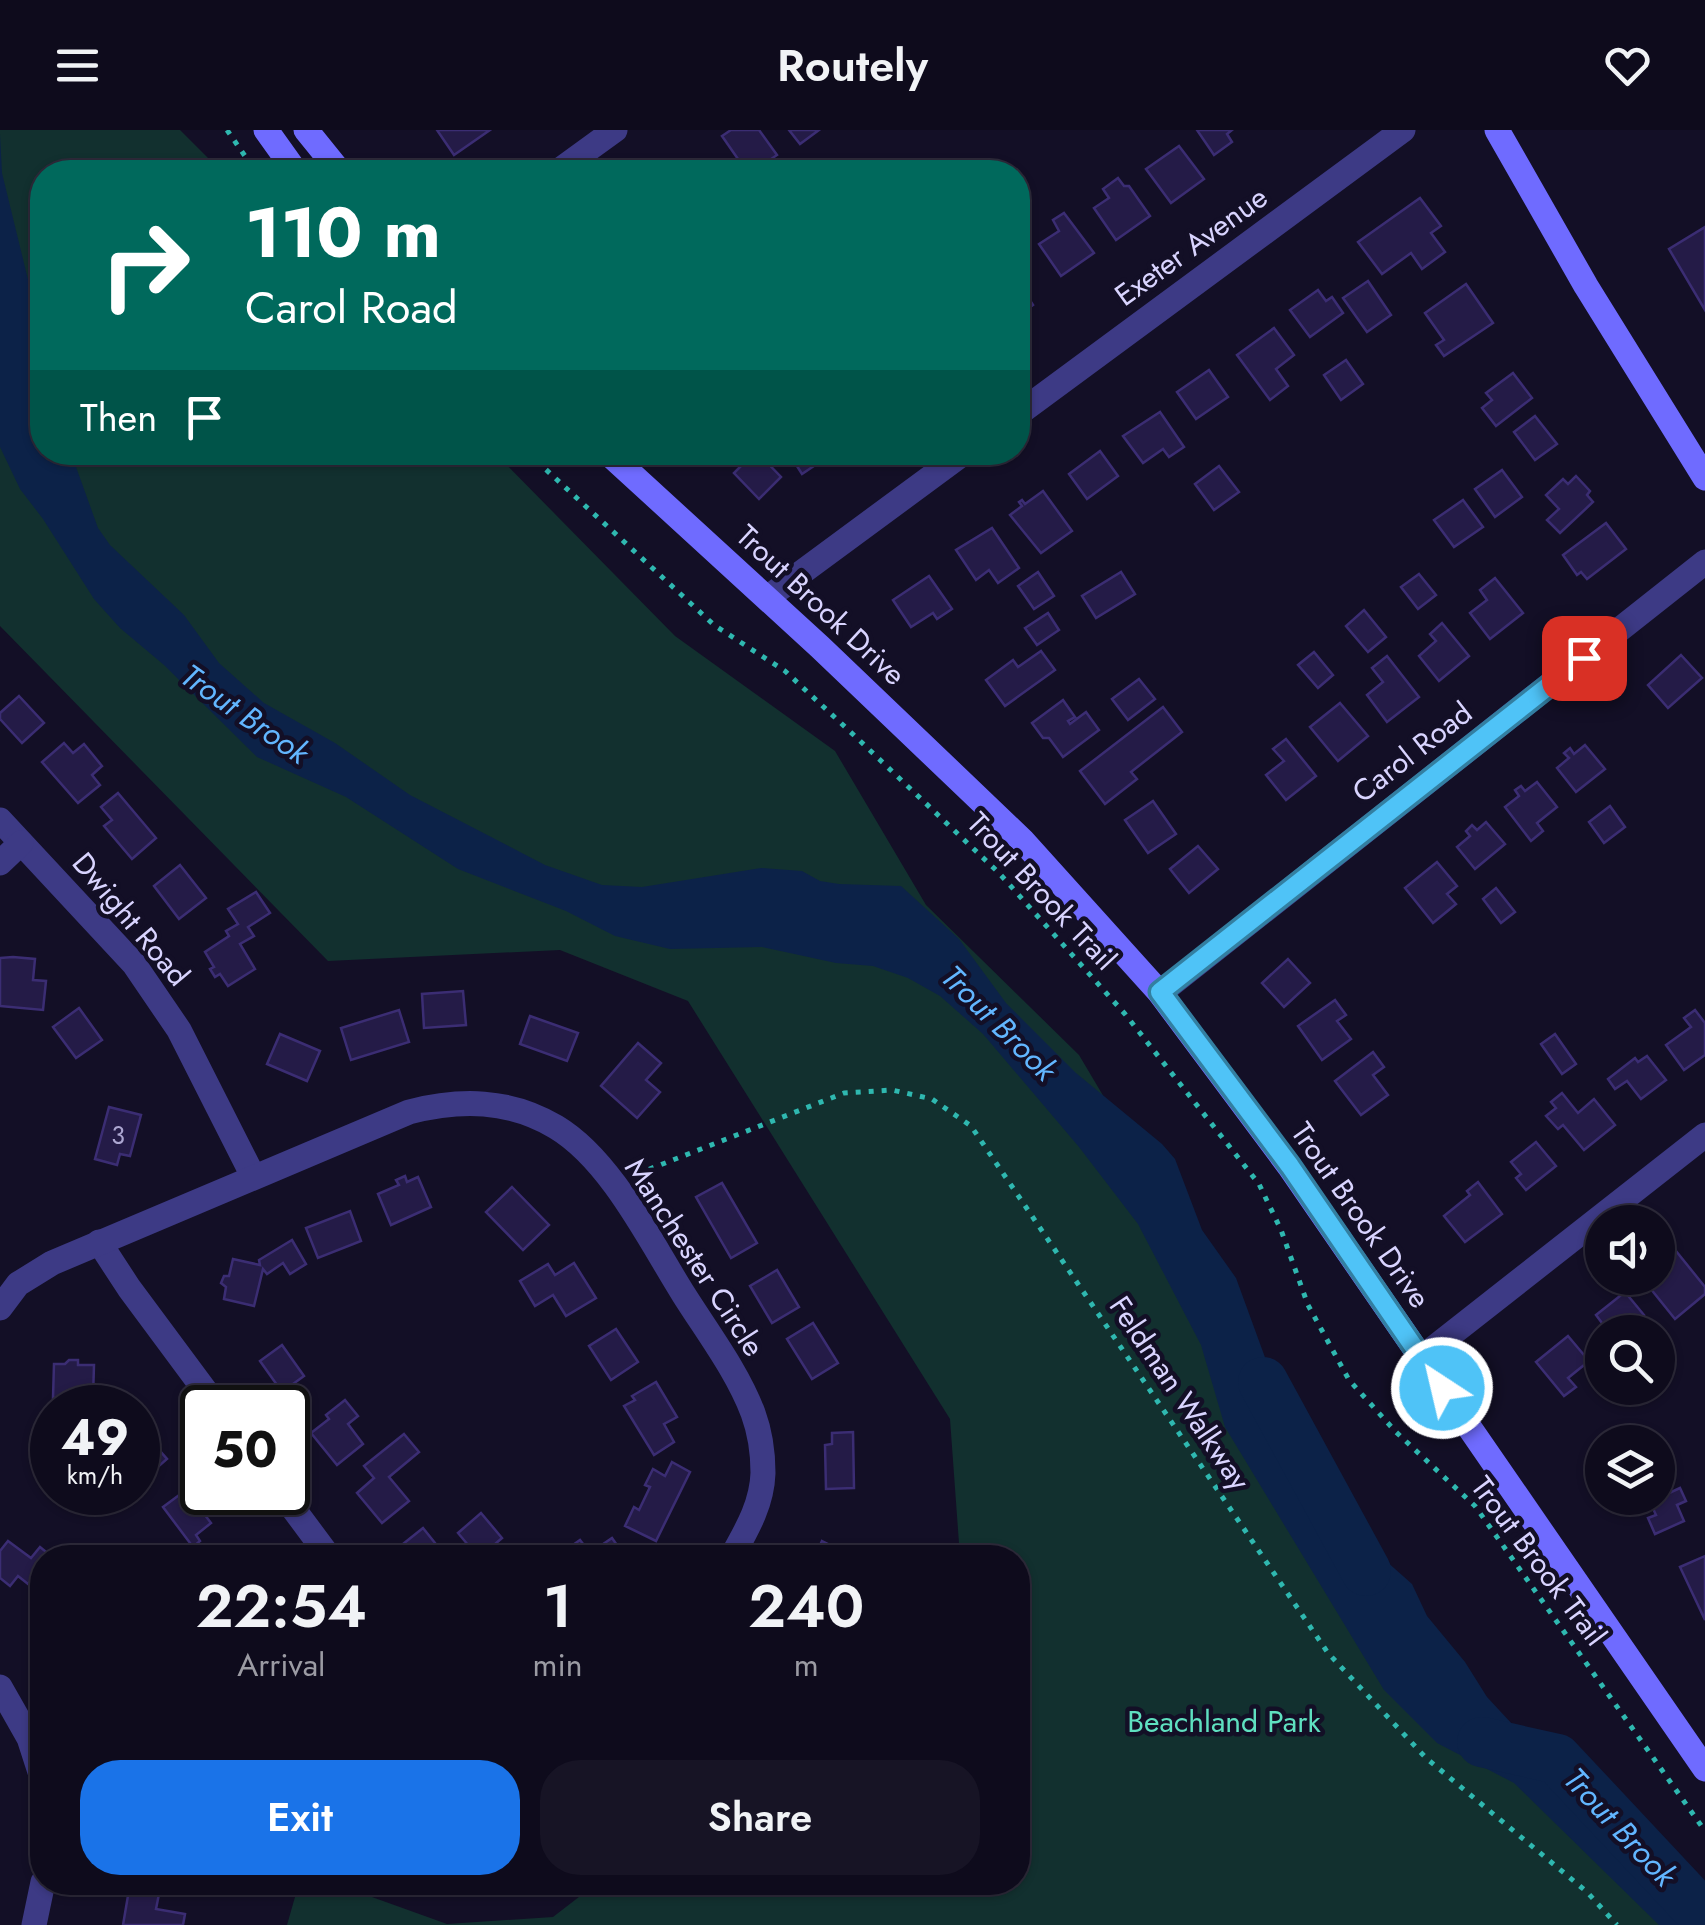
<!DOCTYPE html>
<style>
:root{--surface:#0e0b1c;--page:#171425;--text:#f1f3f6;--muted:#9b9ba3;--line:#2e2b3b;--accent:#1a73e8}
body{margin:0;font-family:Jost,sans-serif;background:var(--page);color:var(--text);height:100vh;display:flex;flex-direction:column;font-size:38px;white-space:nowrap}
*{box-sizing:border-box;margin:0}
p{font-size:32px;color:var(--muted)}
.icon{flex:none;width:55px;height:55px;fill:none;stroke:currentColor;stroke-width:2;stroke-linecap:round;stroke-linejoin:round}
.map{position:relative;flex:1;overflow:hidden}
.panel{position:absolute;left:30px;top:1415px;width:1000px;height:350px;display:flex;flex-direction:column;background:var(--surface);border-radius:40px;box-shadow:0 2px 8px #0004,0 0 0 2px var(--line)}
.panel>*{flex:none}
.guide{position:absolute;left:30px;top:30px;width:1000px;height:305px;border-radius:40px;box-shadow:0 2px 8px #0004,0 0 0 2px var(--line);background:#00695c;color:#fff;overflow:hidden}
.controls{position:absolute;left:1585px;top:1075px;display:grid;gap:20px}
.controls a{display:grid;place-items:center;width:90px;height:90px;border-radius:50%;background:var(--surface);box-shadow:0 2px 8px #0004,0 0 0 2px var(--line);font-size:50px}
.speed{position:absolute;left:30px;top:1255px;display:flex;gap:20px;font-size:50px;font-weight:700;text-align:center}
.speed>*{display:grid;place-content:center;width:130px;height:130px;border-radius:50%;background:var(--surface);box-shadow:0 2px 8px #0004,0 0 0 2px var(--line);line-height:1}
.speed small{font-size:25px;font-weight:400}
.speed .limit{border:5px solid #111;border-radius:15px;background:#fff;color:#111}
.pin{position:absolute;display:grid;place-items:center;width:85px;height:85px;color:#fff;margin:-42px;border-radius:20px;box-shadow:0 5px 15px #0006}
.me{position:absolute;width:110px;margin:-55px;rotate:325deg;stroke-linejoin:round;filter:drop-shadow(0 0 8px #0008)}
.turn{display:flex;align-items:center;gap:35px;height:210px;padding:0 50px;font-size:45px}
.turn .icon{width:130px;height:130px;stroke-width:2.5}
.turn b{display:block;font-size:70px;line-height:85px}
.then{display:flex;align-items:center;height:95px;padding:0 50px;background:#0003;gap:20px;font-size:38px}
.eta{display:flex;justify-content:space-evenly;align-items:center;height:170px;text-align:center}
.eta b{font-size:60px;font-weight:600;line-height:70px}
.button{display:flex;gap:20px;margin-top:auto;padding:20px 50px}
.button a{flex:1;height:115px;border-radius:40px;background:var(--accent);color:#fff;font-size:40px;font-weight:600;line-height:115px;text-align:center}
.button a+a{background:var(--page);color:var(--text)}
header{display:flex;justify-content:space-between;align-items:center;height:130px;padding:0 50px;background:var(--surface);font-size:45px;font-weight:600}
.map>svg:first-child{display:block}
.green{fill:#12302f}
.water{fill:#0c2248}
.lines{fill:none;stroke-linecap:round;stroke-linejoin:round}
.river{stroke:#0c2248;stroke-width:50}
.building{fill:#241b47;stroke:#3b2d73;stroke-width:2.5}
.path{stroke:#2fb8b0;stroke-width:5;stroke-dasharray:5 8;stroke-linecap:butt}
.minor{stroke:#3d3a85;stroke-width:25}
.secondary{stroke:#6f6bff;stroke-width:25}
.route-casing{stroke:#337fa1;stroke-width:25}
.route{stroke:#4fc3f7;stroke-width:18}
.labels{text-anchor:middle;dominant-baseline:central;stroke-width:9;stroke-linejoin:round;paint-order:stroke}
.number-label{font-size:25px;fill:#aca6d1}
.street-label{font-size:30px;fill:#d9d4ff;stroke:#130f26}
.park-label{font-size:30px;fill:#5fe0c0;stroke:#130f26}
.water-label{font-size:32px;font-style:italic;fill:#62b6ff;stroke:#130f26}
</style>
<header><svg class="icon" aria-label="menu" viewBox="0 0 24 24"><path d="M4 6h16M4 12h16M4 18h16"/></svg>Routely<svg class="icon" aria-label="heart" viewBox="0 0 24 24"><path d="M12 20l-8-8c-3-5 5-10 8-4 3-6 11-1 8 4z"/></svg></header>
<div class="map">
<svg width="1705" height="1795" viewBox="0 0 1705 1795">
<rect width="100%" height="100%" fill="#130f26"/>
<!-- green -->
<polygon class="green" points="0,0 180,0 222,42 42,42 42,322 495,323 675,506 835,621 926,775 1079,925 1365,1407 1455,1601 1561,1628 1705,1780 1705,1795 287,1795 299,1753 333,1753 447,1794 553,1787 597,1753 1018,1752 1018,1428 960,1427 950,1289 688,871 560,820 328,831 0,496"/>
<!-- water -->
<polygon class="water" points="0,4 2,43 42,207 42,322 71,323 98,398 110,415 184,485 219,533 264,573 335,613 410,665 545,735 602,755 642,757 761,738 802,741 820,751 839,754 901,756 959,809 1006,873 1076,943 1162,1014 1175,1029 1202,1100 1236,1148 1296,1312 1320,1364 1359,1407 1412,1454 1427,1486 1465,1532 1487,1567 1513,1595 1583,1663 1629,1700 1705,1779 1705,1795 1659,1795 1514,1653 1437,1613 1384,1560 1225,1297 1201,1215 1138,1094 1079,1017 983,904 940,866 908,848 873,836 836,833 762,817 670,819 615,806 566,781 458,739 346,667 257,627 164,535 120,498 94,469 43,389 20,359 0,317"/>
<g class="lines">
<!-- river -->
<g class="river">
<polyline points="1263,1252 1366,1441"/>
<polyline points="1482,1612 1557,1629 1705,1787"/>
</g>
</g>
<!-- building -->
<g class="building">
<polygon points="437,0 490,0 454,25"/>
<polygon points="731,0 759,0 777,25 752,42 747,42 722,6"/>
<polygon points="789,0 819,0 800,14"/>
<polygon points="1197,0 1232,0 1227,4 1232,12 1214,25"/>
<polygon points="1179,16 1204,49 1171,73 1146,39"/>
<polygon points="711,30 720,42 686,42 693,37 696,41"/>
<polygon points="1118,48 1124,56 1129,56 1150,86 1116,110 1094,78 1109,68 1103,59"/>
<polygon points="1420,68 1441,96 1431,103 1445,122 1422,139 1411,123 1382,144 1358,112"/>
<polygon points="1064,83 1094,123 1061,146 1039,114 1059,101 1053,90"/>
<polygon points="1705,97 1705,180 1669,119"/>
<polygon points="1368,151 1391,185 1367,202 1343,168"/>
<polygon points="1018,152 1033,175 1018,186"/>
<polygon points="1466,154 1493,193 1444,226 1436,215 1444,210 1425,183"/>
<polygon points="1318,160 1326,171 1332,167 1343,183 1310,207 1290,180"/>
<polygon points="1274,198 1294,225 1276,239 1288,256 1270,270 1237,225"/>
<polygon points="1346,230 1363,254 1341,270 1324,245"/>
<polygon points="1209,240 1228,267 1196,289 1177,262"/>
<polygon points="1513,243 1532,268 1496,296 1482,278 1492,270 1486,263"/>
<polygon points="1160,282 1184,317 1169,327 1163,319 1143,333 1123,306"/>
<polygon points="1535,286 1557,314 1535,330 1514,302"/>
<polygon points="1100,321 1118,346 1087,369 1069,344"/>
<polygon points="722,322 757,322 781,347 759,369 734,343 742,335 734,327 730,331"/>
<polygon points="788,322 833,322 833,323 802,344"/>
<polygon points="1219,336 1239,362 1214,380 1195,354"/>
<polygon points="1502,340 1522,367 1495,387 1475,359"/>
<polygon points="1576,346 1590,361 1587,365 1593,372 1560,403 1547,390 1559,379 1546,365 1563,349 1568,354"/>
<polygon points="1043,361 1072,401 1041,423 1010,385 1022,376 1019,372 1022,370 1025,374"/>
<polygon points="1463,370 1483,397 1454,417 1434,390"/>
<polygon points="1606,393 1626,419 1587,449 1581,442 1577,445 1563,425"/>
<polygon points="992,398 1019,438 998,453 989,440 976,450 956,420"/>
<polygon points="1038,442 1054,466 1034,479 1018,456"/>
<polygon points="1121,442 1135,464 1096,488 1082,466"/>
<polygon points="1419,444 1436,465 1418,479 1401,457"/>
<polygon points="929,446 952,479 937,489 933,483 911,497 893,470"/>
<polygon points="1495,448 1523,483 1490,509 1470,483 1487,470 1480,460"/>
<polygon points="1364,480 1386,507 1368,522 1346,496"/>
<polygon points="1048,483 1059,500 1037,515 1025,498"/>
<polygon points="1442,493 1469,526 1439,551 1419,526 1436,511 1430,504"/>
<polygon points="1041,521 1055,540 1005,576 986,550 1013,530 1018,537"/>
<polygon points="1314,522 1333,545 1318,558 1298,535"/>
<polygon points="1681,525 1702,548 1668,578 1648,555"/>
<polygon points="1387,526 1419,567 1387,592 1367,565 1383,552 1372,538"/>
<polygon points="1139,549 1155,569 1128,590 1112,569"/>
<polygon points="19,566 44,593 22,613 0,589 0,583"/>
<polygon points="1063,570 1075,587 1068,591 1070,594 1086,582 1099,600 1063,627 1049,608 1043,608 1032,593"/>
<polygon points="1340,573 1368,606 1338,631 1310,597"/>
<polygon points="1163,577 1182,602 1131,642 1137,649 1105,674 1080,641"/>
<polygon points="1286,609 1316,646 1286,670 1266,645 1284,631 1273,619"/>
<polygon points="64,613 73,623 84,614 102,636 92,645 100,655 78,673 42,632"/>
<polygon points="1585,615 1605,639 1576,662 1557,638 1569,628 1564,623 1570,618 1574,624"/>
<polygon points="1537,652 1557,677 1537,693 1543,701 1531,711 1505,677 1519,666 1515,660 1521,656 1525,661"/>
<polygon points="118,663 156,708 132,729 104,696 112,690 101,677"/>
<polygon points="1153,671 1176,704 1148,723 1125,690"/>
<polygon points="1610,676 1625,697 1604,713 1589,692"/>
<polygon points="1486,692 1505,714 1475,739 1457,717 1470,706 1466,701 1472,695 1477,700"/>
<polygon points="1198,716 1218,739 1189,763 1170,739"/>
<polygon points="1437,732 1457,756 1447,764 1456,774 1433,793 1405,758"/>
<polygon points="180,735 206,768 179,789 154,756"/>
<polygon points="1496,758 1515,782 1501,793 1483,769"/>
<polygon points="256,762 270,783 248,797 254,806 240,814 255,839 228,856 220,844 215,847 210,839 214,837 205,822 229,806 226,801 238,794 228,779"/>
<polygon points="13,827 35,829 33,850 46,851 43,880 0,876 0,828"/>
<polygon points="1288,829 1310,853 1284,877 1262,853"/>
<polygon points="463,861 466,895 424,898 422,864"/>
<polygon points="1335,870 1346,885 1337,891 1351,909 1322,930 1298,896"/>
<polygon points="79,878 102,910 76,928 53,897"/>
<polygon points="399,880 409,912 351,930 341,898"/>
<polygon points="1695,880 1705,893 1705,925 1684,940 1666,915 1691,897 1684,888"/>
<polygon points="530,886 578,903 567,931 520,914"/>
<polygon points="280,904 320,921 307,951 267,934"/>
<polygon points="1555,904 1576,934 1562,944 1541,914"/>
<polygon points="638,913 661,933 646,950 660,962 637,988 601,956"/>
<polygon points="1373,922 1384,937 1373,945 1388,965 1361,985 1335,951"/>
<polygon points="1647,926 1666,950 1641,969 1627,951 1615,959 1608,949 1635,928 1638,932"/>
<polygon points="1562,963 1578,983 1594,969 1615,995 1584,1020 1563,995 1558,999 1546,986 1556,978 1551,972"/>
<polygon points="109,977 141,985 130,1026 120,1024 117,1035 95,1029"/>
<polygon points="1536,1012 1556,1036 1526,1060 1516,1048 1521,1044 1511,1032"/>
<polygon points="405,1046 407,1052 418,1047 431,1077 391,1095 378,1064 399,1055 396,1050"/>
<polygon points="1478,1052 1502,1084 1465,1112 1444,1086 1470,1065 1467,1061"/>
<polygon points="722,1053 757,1113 731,1128 696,1067"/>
<polygon points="512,1057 549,1095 523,1120 486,1082"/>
<polygon points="350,1081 361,1111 318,1128 306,1098"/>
<polygon points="292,1110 306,1134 290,1144 283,1133 267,1144 263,1139 254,1176 224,1169 226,1157 221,1153 224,1146 229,1146 233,1129 260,1135 259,1130"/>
<polygon points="1676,1121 1705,1157 1705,1164 1675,1189 1642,1148 1658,1148 1658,1127 1662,1123 1666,1128"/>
<polygon points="574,1133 596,1168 566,1186 553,1165 535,1176 520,1151 548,1134 555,1145"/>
<polygon points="777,1140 799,1177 772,1193 750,1156"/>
<polygon points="1625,1162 1644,1185 1628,1199 1631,1202 1602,1202 1602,1206 1599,1202 1605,1197 1596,1185"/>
<polygon points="813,1193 838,1233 812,1249 787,1209"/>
<polygon points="616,1199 638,1232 611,1250 589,1216"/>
<polygon points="1568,1206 1589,1231 1568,1248 1576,1257 1564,1266 1536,1232"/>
<polygon points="282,1215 304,1246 282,1262 260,1231"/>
<polygon points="69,1230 78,1230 78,1235 94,1235 93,1268 53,1268 54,1234 65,1234"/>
<polygon points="656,1252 677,1287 664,1294 674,1312 654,1325 624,1276 635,1270 632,1266"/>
<polygon points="345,1270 358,1286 348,1294 363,1314 337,1335 311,1303 329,1289 326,1285"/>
<polygon points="138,1296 167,1329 144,1349 138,1342"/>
<polygon points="853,1302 854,1358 826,1359 825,1315 832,1314 832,1303"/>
<polygon points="404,1304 419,1322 389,1347 409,1371 382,1393 357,1363 374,1348 364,1336"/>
<polygon points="672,1332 690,1342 656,1411 625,1396 634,1377 639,1380 650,1357 645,1355 653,1339 665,1346"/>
<polygon points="1658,1341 1667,1364 1680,1358 1686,1371 1677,1375 1684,1391 1655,1404 1648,1388 1656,1385 1651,1374 1634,1381 1628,1368 1658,1368"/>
<polygon points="186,1360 211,1393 196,1405 200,1411 193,1417 163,1377"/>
<polygon points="481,1383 502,1408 479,1428 458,1403"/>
<polygon points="423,1398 447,1428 406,1428 398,1418"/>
<polygon points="612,1408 626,1428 567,1428 563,1422 580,1410 590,1423"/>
<polygon points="8,1411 31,1428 40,1417 50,1425 42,1428 42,1435 28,1454 18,1446 10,1456 0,1448 0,1421"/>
<polygon points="822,1411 850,1425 849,1428 814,1428"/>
<polygon points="1705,1426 1705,1490 1680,1437"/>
<polygon points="130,1754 160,1759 156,1779 185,1784 183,1795 123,1795"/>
</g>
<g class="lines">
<!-- path -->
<g class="path">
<polyline points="227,0 256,42"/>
<polyline points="527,322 714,495 785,541 858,609 999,743 1125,884 1259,1054 1281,1100 1308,1175 1349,1250 1396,1302 1475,1376 1705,1701"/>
<polyline points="637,1044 844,963 892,960 932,969 971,996 1328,1523 1426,1628 1587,1762 1617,1795"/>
</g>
<!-- minor -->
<g class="minor">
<polyline points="557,42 615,0"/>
<polyline points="1018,284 1403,0"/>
<polyline points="767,468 965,322"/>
<polyline points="0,690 134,834 179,900 253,1046"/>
<polyline points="0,733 21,713"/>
<polyline points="1160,863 1705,432"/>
<polyline points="99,1112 129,1158 218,1278"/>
<path d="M0,1178L18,1154L52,1133L409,982C460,969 509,969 556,997C611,1030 650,1111 684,1165C708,1203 737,1241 753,1283C760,1302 763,1323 763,1343C762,1375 746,1401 731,1428"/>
<polyline points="1421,1228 1705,1005"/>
<polyline points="281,1362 330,1428"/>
<polyline points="0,1557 29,1608 42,1648"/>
<polyline points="34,1795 43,1752"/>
</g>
<!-- secondary -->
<g class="secondary">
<polyline points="266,0 296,42"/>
<polyline points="306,0 340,42"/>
<polyline points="1497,0 1586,156 1705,348"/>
<polyline points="607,322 820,517 1023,711 1160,863 1289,1036 1705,1639"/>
</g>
</g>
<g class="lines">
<!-- route casing -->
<g class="route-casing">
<polyline id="route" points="1442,1258 1290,1036 1160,862 1584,528"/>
</g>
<!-- route -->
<use href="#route" class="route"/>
</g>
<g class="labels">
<!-- number labels -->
<g class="number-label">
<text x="118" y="1005">3</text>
</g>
<!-- street labels -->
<g class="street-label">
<text transform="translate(1191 116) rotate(-36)">Exeter Avenue</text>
<text transform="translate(821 475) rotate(43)">Trout Brook Drive</text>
<text transform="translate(1412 622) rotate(-38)">Carol Road</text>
<text transform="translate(1042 761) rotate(47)">Trout Brook Trail</text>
<text transform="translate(131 789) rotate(50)">Dwight Road</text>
<text transform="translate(1361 1085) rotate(55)">Trout Brook Drive</text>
<text transform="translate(695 1127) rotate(57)">Manchester Circle</text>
<text transform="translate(1180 1263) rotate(56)">Feldman Walkway</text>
<text transform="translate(1539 1431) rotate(53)">Trout Brook Trail</text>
</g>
<!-- park labels -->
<g class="park-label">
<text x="1224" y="1591">Beachland Park</text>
</g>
<!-- water labels -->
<g class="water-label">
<text transform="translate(245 584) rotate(35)">Trout Brook</text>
<text transform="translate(999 893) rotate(45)">Trout Brook</text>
<text transform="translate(1620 1697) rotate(47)">Trout Brook</text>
</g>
</g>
</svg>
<div class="controls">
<a><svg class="icon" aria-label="sound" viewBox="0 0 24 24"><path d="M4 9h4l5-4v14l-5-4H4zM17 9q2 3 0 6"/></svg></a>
<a><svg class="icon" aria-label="search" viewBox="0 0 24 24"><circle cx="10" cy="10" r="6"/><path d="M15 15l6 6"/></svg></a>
<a><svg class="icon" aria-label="layers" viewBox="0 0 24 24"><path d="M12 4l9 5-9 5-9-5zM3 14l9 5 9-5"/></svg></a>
</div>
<div class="speed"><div>49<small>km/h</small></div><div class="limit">50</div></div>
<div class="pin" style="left:1584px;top:528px;background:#d93025"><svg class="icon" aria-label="arrive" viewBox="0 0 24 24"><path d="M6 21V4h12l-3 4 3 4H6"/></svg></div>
<svg class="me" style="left:1442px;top:1258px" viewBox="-20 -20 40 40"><circle r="17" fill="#4fc3f7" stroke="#fff" stroke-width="3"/><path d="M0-11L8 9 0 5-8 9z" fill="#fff"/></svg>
<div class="guide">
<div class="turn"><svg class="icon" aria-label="right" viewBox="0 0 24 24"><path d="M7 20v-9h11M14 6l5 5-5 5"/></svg><div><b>110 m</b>Carol Road</div></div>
<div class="then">Then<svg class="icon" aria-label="arrive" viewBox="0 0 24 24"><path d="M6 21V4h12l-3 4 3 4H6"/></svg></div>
</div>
<section class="panel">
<div class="eta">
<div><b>22:54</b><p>Arrival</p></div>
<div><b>1</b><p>min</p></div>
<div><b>240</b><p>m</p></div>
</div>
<div class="button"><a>Exit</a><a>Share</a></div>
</section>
</div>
